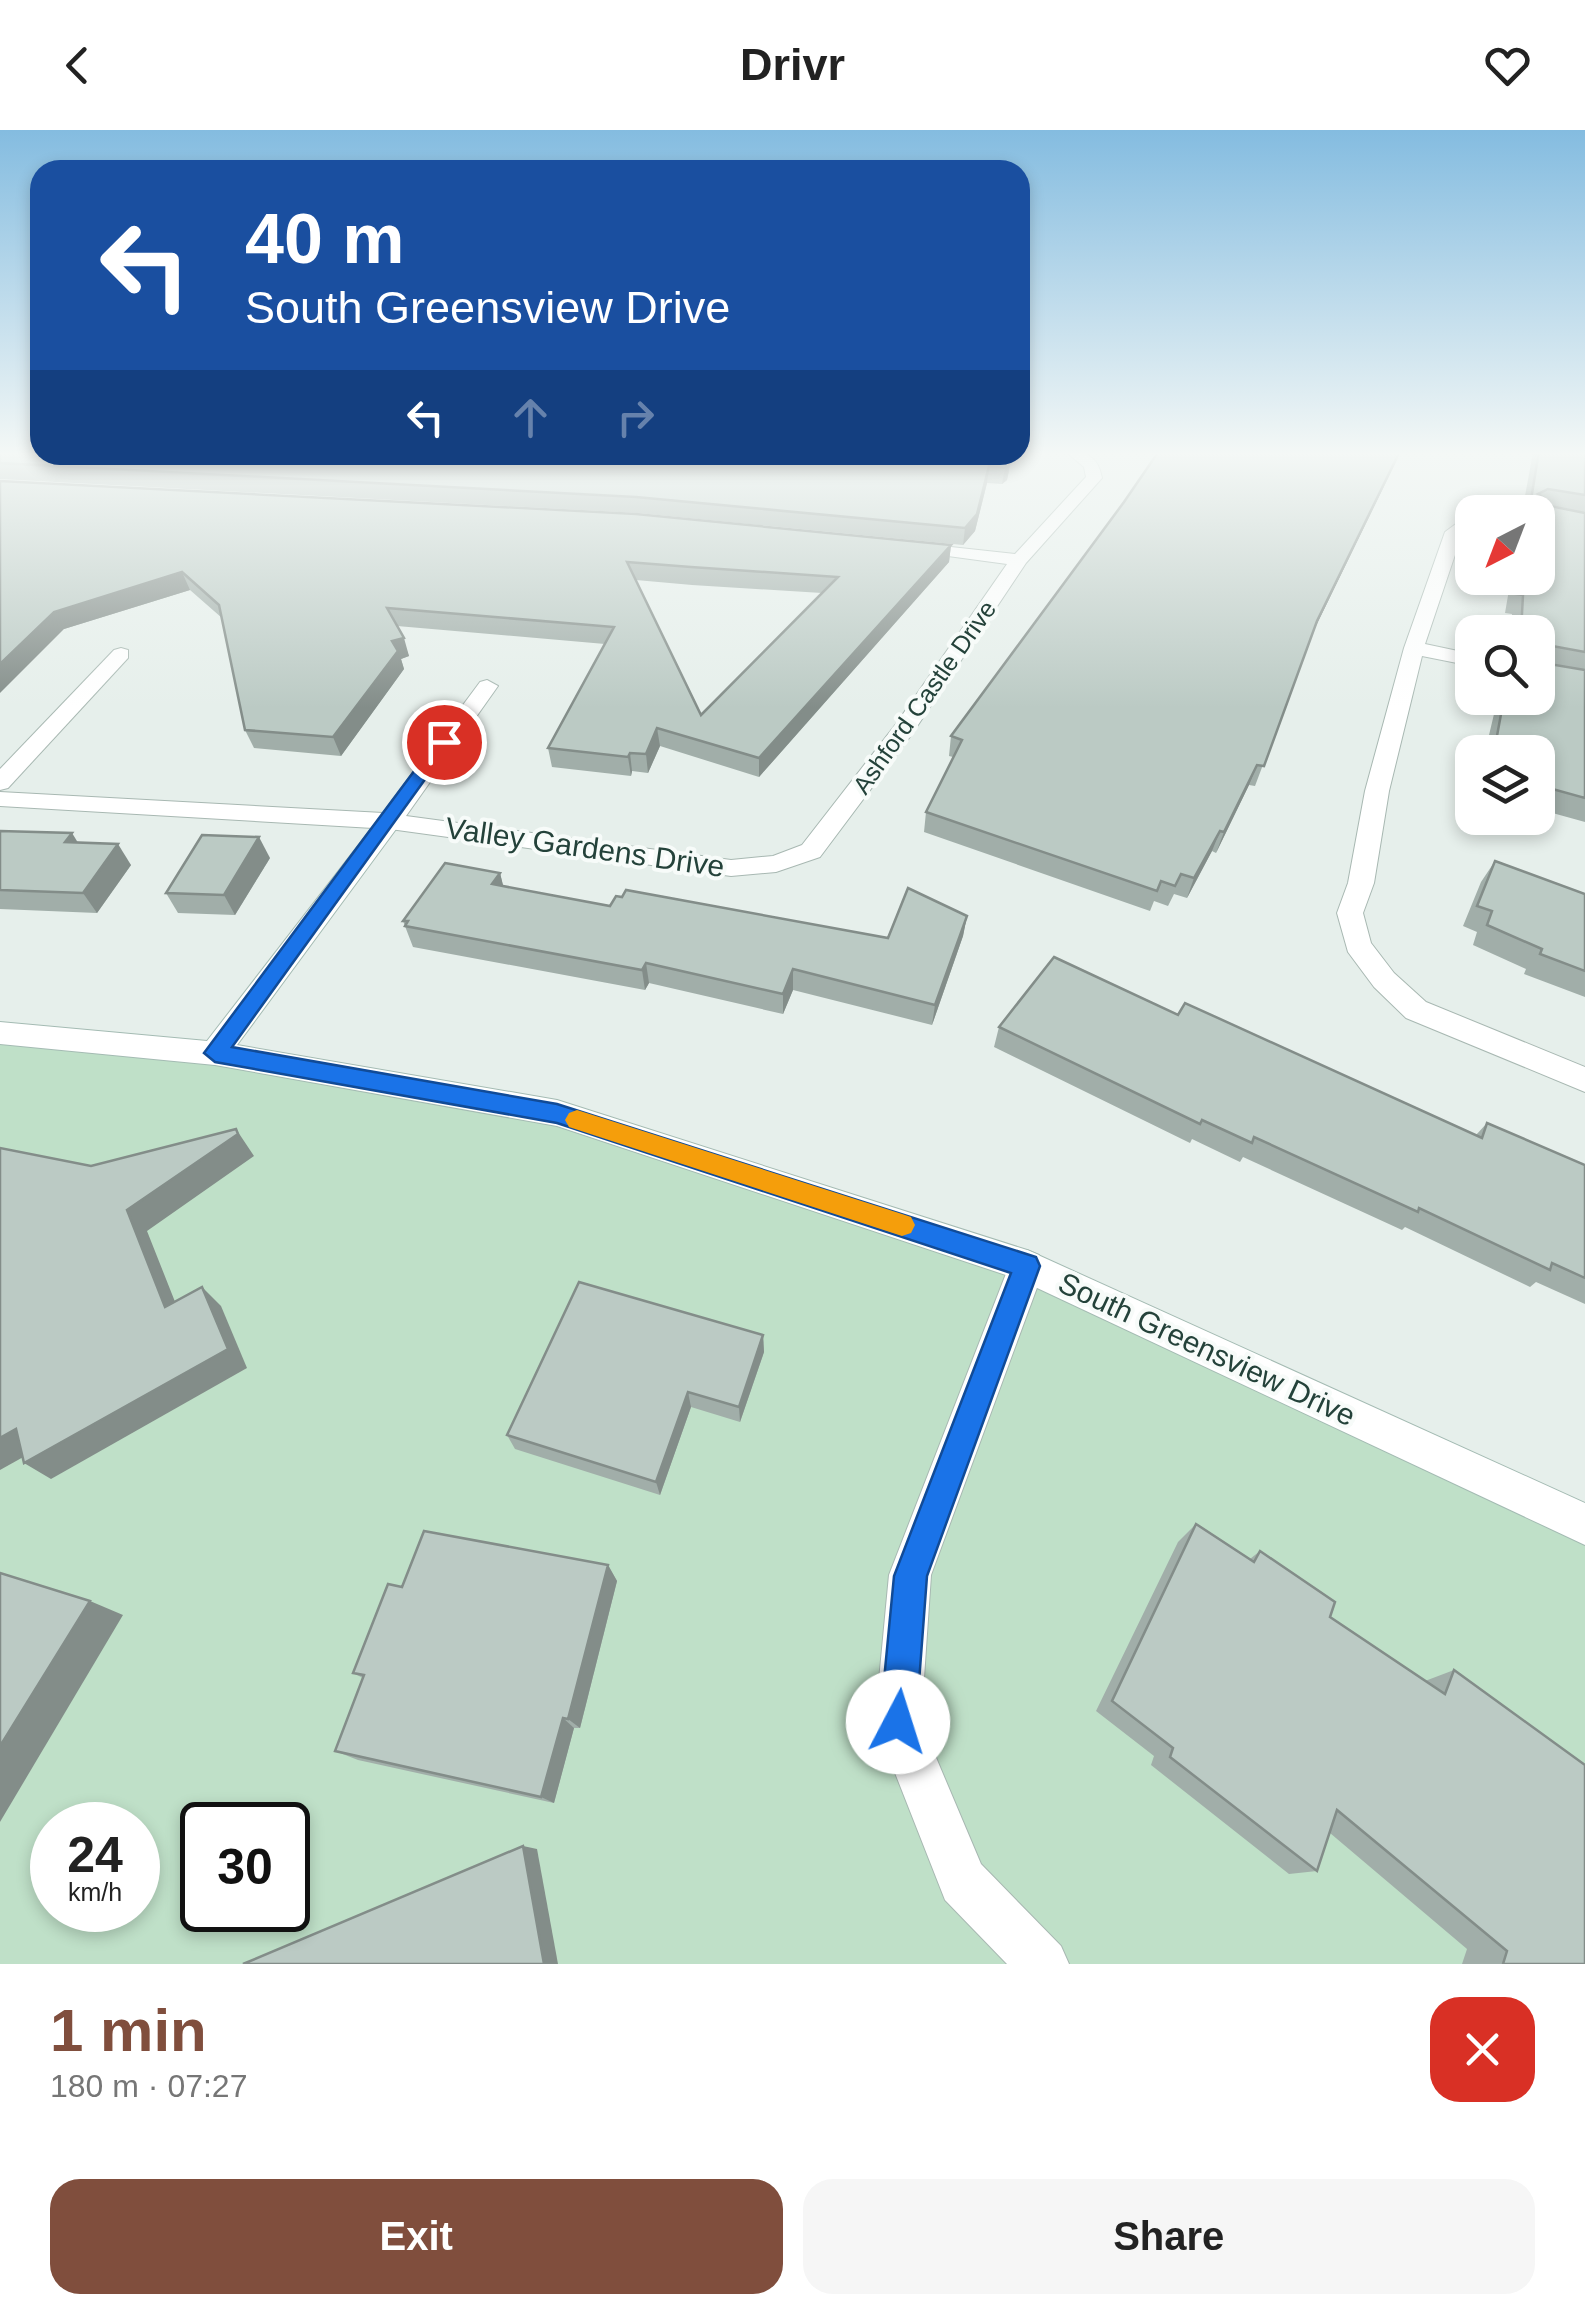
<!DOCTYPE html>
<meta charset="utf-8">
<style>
:root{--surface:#fff;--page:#f6f6f6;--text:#222;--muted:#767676;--accent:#804e3d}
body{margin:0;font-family:Helvetica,sans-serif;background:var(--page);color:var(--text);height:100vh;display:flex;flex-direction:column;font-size:38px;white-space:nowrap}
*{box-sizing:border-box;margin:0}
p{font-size:32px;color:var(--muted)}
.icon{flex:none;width:55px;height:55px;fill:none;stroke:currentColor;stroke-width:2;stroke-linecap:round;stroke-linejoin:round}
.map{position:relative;height:1834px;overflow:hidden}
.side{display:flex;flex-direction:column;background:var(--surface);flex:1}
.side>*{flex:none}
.hud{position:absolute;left:30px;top:30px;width:1000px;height:305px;border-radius:30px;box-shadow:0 5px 15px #0003;background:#1a4fa0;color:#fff;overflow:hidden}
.needle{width:65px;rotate:222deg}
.tools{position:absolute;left:1455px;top:365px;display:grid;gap:20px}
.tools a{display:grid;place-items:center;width:100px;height:100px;border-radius:20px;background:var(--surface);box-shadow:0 5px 15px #0003;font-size:50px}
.speed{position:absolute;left:30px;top:1672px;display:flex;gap:20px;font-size:50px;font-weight:700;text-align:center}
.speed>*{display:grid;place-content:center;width:130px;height:130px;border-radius:50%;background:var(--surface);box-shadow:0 5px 15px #0003;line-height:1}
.speed small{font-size:25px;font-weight:400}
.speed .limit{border:5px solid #111;border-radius:15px;background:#fff;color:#111}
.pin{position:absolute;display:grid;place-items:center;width:85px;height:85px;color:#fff;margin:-42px;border:5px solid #fff;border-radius:50%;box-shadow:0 2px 10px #0007}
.me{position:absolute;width:110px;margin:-55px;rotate:5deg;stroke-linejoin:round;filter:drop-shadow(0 0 8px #0008)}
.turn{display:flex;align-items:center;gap:35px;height:210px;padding:0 50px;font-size:45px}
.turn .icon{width:130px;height:130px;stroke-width:2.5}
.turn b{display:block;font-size:70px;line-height:85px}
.lanes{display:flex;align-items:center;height:95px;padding:0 50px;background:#0003;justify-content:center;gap:50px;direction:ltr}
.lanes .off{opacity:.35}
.round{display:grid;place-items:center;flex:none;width:105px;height:105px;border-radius:30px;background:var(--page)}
.head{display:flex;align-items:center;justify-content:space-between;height:170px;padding:0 50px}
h1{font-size:60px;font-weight:700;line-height:75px;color:var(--accent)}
.primary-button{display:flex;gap:20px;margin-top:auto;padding:20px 50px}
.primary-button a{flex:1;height:115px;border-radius:30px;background:var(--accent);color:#fff;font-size:40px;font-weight:700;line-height:115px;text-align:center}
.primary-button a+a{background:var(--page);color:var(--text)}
header{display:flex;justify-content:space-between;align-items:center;height:130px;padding:0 50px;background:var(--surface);font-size:45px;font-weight:700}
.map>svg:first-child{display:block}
.green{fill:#bfe0c8;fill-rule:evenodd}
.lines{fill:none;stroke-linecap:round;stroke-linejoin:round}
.street-casing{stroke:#a8b8b2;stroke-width:2}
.secondary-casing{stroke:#a4bbb3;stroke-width:2}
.street{fill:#fff;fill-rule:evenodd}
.secondary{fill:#fff;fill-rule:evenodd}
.wall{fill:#a1aea9;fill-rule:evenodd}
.shaded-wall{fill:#838d89}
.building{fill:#bbcac4;stroke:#838d89;stroke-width:2.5;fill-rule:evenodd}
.route{fill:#1a73e8;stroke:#114b97;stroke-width:2.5}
.slow{fill:#f59e0b}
.labels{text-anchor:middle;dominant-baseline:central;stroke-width:8;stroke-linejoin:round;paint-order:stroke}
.far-street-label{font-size:25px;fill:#24423a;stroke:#f7fbf9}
.street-label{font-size:30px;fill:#24423a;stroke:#f7fbf9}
</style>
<header><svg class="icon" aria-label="back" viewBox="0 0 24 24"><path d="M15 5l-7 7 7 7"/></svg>Drivr<svg class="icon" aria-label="heart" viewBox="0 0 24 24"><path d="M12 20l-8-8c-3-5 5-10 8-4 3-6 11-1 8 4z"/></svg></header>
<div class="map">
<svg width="1585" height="1834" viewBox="0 0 1585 1834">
<rect width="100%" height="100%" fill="#e6efeb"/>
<!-- green -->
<path class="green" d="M0,902L354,943L848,1070L1585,1396V1834H0ZM52,1695H138V1780H52ZM202,1695H288V1780H202Z"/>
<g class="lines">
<!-- street casing -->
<g class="street-casing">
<g id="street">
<path d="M1065,321C1086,321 1098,326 1102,348L1026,433L912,604L820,727L776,742L731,746L390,699L0,676V662L383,683L480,552L487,550L498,556L406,686L731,730L773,726L802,715L896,594L1007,434L911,421L905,420V412L1015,424L1086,347L1084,337Z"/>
<polygon points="1472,382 1472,395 1462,404 1425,514 1472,524 1472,536 1422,526 1389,661 1374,753 1363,783 1371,813 1394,843 1426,872 1585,937 1585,962 1406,888 1374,857 1348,822 1337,783 1348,753 1365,661 1404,518 1445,402"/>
<polygon points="121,518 128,520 128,528 8,658 0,660 0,639 114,520"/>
<polygon points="1027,1120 1039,1125 1045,1136 931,1445 921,1592 981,1734 1061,1816 1069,1834 1007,1834 945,1770 875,1592 889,1445 1009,1136 1015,1125"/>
</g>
</g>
<!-- secondary casing -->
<g class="secondary-casing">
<polygon id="secondary" points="390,683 402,691 237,915 557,970 1027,1120 1585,1373 1585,1415 1018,1149 557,996 215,935 0,914 0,892 207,911 381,686"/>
</g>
<!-- street -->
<use href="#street" class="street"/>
<!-- secondary -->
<use href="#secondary" class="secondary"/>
</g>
<!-- wall -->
<g class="wall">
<polygon points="0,321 1012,325 1007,350 1002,354 987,353 975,401 963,415 638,383 0,349"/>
<polygon points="1159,321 1401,321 1312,504 1255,656 1249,655 1216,723 1212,721 1187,768 1174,764 1168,776 1154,771 1150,781 924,702 926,682 953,627 949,626 951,606 1124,372"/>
<polygon points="1535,321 1585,321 1585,692 1538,679 1538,622 1485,622 1494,584 1504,568 1538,568 1538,502 1511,502 1512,484 1505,483 1511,448 1538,448 1538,382 1522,382 1532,328"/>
<path d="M0,351L951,415L949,432L759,647L660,616L648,643L632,641L631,646L552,637L548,618L605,514L397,496L409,526L401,529L404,539L341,626L254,618L245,600L222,488L190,460L64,499ZM636,450L692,455L822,463L701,585Z"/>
<polygon points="0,701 78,713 131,735 97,783 0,779"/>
<polygon points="270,728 235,785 178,783 166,763"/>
<polygon points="1495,731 1585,764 1585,867 1524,844 1526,839 1473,815 1477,802 1463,796 1481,752"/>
<polygon points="500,743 503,756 610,776 888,808 967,786 963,806 932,895 793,860 783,884 649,853 645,860 413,817 403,791"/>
<polygon points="1178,885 1476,1005 1487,993 1585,1035 1585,1174 1536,1152 1530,1157 1405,1097 1402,1100 1243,1027 1240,1032 1192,1009 1190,1013 994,917 999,897"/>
<polygon points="763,1205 764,1222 740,1292 691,1277 660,1365 515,1319 507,1305"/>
<polygon points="1196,1394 1250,1429 1260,1421 1330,1487 1425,1551 1454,1540 1585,1834 1462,1834 1467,1819 1330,1703 1317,1741 1289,1744 1151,1635 1154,1626 1096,1581 1178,1412"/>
<polygon points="608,1435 617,1451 580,1598 574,1598 554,1673 358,1630 335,1621 363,1548 353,1543 402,1457"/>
</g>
<!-- shaded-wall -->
<g class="shaded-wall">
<polygon points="1400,321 1401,321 1309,510 1317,491"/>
<polygon points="1012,325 1007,350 1002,354 1005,338"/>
<polygon points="989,336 987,353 975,401 963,415 965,398"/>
<polygon points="951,415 949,432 759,647 759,628"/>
<polygon points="182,442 190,460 64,499 0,563 0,534 54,482"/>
<polygon points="404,508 409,526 401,529 404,539 341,626 333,607 392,511"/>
<polygon points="657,598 660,616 648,643 646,624"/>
<polygon points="630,623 632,641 631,646 628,627"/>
<polygon points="1257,635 1249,655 1216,723 1224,702"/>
<polygon points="1220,701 1212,721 1187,768 1194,748"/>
<polygon points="72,703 85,724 65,712"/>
<polygon points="259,707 270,728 235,785 224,765"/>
<polygon points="118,714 131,735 97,783 83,763"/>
<polygon points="500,743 505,763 492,754"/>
<polygon points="967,786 963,806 932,895 935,875"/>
<polygon points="646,833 649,853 645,860 642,840"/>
<polygon points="793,839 793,860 783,884 783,864"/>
<polygon points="236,999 254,1026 147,1101 185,1197 165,1177 127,1080"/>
<polygon points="202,1157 221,1176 247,1238 51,1349 24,1333"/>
<polygon points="763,1205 764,1222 740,1292 739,1277"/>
<polygon points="688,1262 691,1277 660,1365 656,1352"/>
<polygon points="16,1299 43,1316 0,1340 0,1308"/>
<polygon points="608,1435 617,1451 580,1598 568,1589"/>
<polygon points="90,1471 123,1485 0,1692 0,1616"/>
<polygon points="563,1588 574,1598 554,1673 541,1667"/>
<polygon points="523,1716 537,1719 558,1834 544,1834"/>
</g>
<!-- building -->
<g class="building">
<polygon points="0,321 40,321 40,325 1012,325 1010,334 1005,338 989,336 977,384 965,398 636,367 0,333"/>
<polygon points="1159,321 1400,321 1317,491 1264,636 1257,635 1224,702 1220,701 1194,748 1181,744 1175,756 1161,751 1157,761 926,682 962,610 951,606 1124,372"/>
<polygon points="1539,321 1585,321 1585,365 1548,359 1538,364 1544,368 1545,375 1585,383 1585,522 1547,515 1549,534 1585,540 1585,668 1538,655 1538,622 1494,622 1504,568 1538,568 1538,502 1521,502 1523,465 1516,464 1518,448 1538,448 1538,382 1529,382"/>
<path d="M0,351L636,384L951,415L759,628L657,598L646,624L630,623L628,627L548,618L614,497L387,478L404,508L392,511L398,521L333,607L245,600L219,475L182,442L54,482L0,534ZM627,432L691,437L838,447L701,585Z"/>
<polygon points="0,701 72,703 65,712 118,714 83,763 0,760"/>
<polygon points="202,705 259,707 224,765 166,763"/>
<polygon points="1495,731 1585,764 1585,841 1540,824 1542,819 1487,795 1492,781 1477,776"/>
<polygon points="445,733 500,743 492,754 610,776 616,766 622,767 626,760 888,808 908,758 967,786 935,875 793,839 783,864 646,833 642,840 405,796 408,791 403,791"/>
<polygon points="1054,827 1178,885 1185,873 1482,1008 1487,993 1585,1035 1585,1148 1552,1133 1550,1140 1419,1078 1418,1082 1254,1007 1252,1013 1202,990 1200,994 999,897"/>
<polygon points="236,999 238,1004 127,1080 165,1177 202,1157 228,1219 24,1333 16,1299 0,1308 0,1018 91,1036"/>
<polygon points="579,1152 763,1205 739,1277 688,1262 656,1352 507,1305"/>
<polygon points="1196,1394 1254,1432 1260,1421 1335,1472 1330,1487 1445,1564 1454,1540 1585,1635 1585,1834 1503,1834 1507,1821 1337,1680 1317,1741 1170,1627 1173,1618 1112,1571"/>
<polygon points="424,1401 608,1435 568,1589 563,1588 541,1667 335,1621 364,1545 353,1543 388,1454 402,1457"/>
<polygon points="0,1443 90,1471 0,1616"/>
<polygon points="523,1716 544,1834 243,1834"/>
</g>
<!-- sky -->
<linearGradient id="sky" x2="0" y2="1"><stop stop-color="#84bce0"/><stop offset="0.56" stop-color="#f4f8f6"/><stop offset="1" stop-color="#f4f8f6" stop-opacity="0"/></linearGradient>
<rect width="1585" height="578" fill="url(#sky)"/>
<!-- route -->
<polygon class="route" points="444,607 452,612 232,917 557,974 1036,1127 1040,1136 927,1446 916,1592 910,1604 898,1609 886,1604 880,1592 894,1446 1011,1143 557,993 215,932 204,923 438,609"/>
<!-- slow -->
<polygon class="slow" points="577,980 902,1084 911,1087 915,1095 911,1103 902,1106 569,997 565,990 569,983"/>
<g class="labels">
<!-- far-street labels -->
<g class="far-street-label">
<text transform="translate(924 567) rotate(-55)">Ashford Castle Drive</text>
</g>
<!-- street labels -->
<g class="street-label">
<text transform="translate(585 717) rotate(8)">Valley Gardens Drive</text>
<text transform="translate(1207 1219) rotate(25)">South Greensview Drive</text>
</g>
</g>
</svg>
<div class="tools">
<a><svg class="needle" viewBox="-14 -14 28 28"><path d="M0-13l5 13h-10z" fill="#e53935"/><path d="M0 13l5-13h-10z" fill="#767676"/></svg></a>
<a><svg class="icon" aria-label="search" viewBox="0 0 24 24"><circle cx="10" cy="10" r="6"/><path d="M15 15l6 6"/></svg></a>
<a><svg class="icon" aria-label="layers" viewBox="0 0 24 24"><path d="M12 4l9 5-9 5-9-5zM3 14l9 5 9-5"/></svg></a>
</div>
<div class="speed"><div>24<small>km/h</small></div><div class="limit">30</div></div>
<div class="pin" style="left:444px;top:612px;background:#d93025"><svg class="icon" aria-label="arrive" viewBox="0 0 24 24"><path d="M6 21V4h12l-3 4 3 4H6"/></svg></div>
<svg class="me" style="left:898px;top:1592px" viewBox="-20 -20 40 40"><circle r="19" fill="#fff"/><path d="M0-13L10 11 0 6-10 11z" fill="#1a73e8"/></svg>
<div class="hud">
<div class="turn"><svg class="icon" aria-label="left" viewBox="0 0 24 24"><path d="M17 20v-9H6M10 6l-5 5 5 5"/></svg><div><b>40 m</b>South Greensview Drive</div></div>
<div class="lanes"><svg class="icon" aria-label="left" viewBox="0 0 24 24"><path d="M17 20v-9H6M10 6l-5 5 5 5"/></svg><svg class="icon off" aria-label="ahead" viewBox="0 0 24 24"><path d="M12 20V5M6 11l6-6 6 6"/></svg><svg class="icon off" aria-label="right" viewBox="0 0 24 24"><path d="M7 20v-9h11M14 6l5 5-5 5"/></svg></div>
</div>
</div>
<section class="side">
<div class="head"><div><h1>1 min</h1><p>180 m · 07:27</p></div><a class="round" style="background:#d93025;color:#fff"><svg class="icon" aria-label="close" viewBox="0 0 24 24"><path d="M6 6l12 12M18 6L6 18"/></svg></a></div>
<div class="primary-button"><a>Exit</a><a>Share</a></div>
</section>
